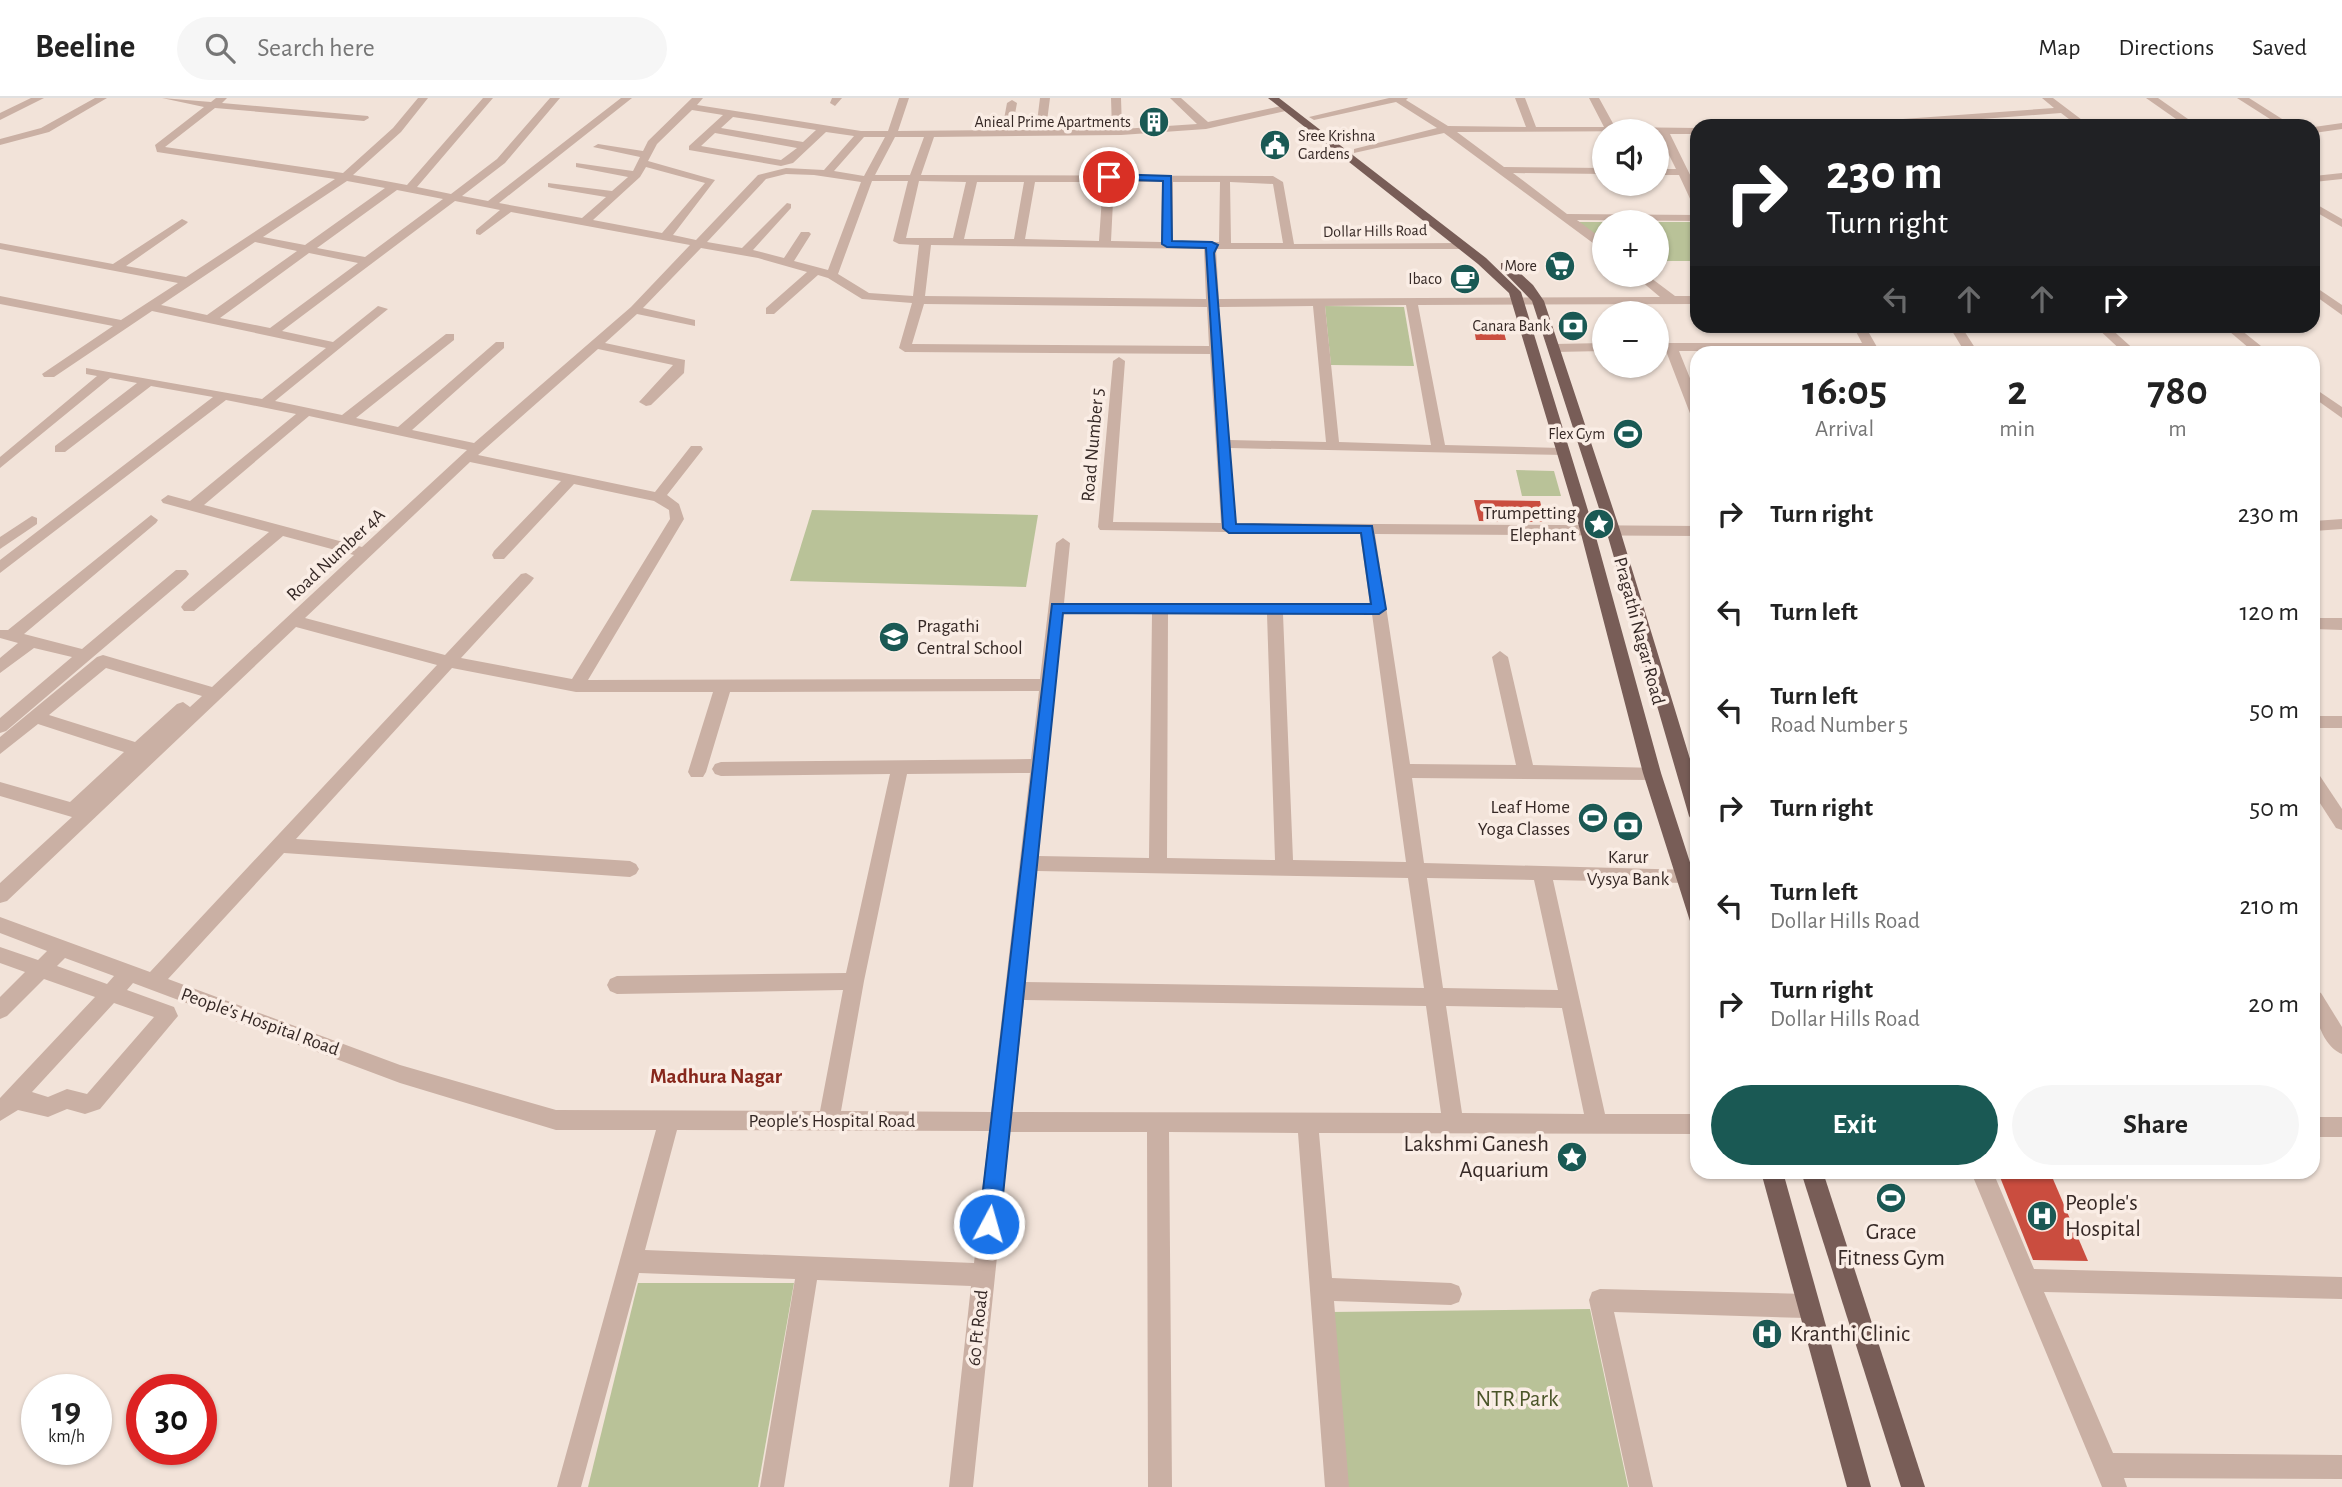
<!DOCTYPE html>
<meta charset="utf-8">
<style>
:root{--surface:#fff;--page:#f6f6f6;--text:#222;--muted:#767676;--line:#e0e0e0;--accent:#1a5954}
body{margin:0;font-family:"Alegreya Sans",sans-serif;background:var(--page);color:var(--text);height:100vh;display:flex;flex-direction:column;font-size:26px;white-space:nowrap}
*{box-sizing:border-box;margin:0}
p{font-size:23px;color:var(--muted)}
.icon{flex:none;width:38px;height:38px;fill:none;stroke:currentColor;stroke-width:2;stroke-linecap:round;stroke-linejoin:round}
.map{position:relative;flex:1;overflow:hidden}
.details{position:absolute;left:1690px;top:248px;width:630px;height:833px;display:flex;flex-direction:column;background:var(--surface);border-radius:21px;box-shadow:0 2px 5px #0004}
.details>*{flex:none}
.guide{position:absolute;left:1690px;top:21px;width:630px;height:214px;border-radius:21px;box-shadow:0 2px 5px #0004;background:#202124;color:#fff;overflow:hidden}
.fabs{position:absolute;left:1592px;top:21px;display:grid;gap:14px}
.fabs a{display:grid;place-items:center;width:77px;height:77px;border-radius:50%;background:var(--surface);box-shadow:0 2px 5px #0004;font-size:35px}
.speed{position:absolute;left:21px;top:1276px;display:flex;gap:14px;font-size:35px;font-weight:700;text-align:center}
.speed>*{display:grid;place-content:center;width:91px;height:91px;border-radius:50%;background:var(--surface);box-shadow:0 2px 5px #0004;line-height:1}
.speed small{font-size:18px;font-weight:400}
.speed .limit{border:10px solid #d22;background:#fff;color:#111}
.pin{position:absolute;display:grid;place-items:center;width:60px;height:60px;color:#fff;margin:-30px;border:4px solid #fff;border-radius:50%;box-shadow:0 2px 7px #0007}
.me{position:absolute;width:77px;margin:-38px;rotate:6deg;stroke-linejoin:round;filter:drop-shadow(0 0 5px #0008)}
.turn{display:flex;align-items:center;gap:24px;height:147px;padding:0 21px;font-size:32px}
.turn .icon{width:91px;height:91px;stroke-width:2.5}
.turn b{display:block;font-size:49px;line-height:60px}
.lanes{display:flex;align-items:center;height:66px;padding:0 21px;background:#0003;justify-content:center;gap:35px;direction:ltr}
.lanes .off{opacity:.35}
.eta{display:flex;justify-content:space-evenly;align-items:center;height:119px;text-align:center}
.eta b{font-size:42px;font-weight:700;line-height:49px}
.primary-button{display:flex;gap:14px;margin-top:auto;padding:14px 21px}
.primary-button a{flex:1;height:80px;border-radius:42px;background:var(--accent);color:#fff;font-size:28px;font-weight:700;line-height:80px;text-align:center}
.primary-button a+a{background:var(--page);color:var(--text)}
ul{padding:0;list-style:none}
li{display:flex;align-items:center;gap:21px;height:98px;padding:0 21px}
li div{flex:1}
li b{display:block;font-size:26px}
li em{font-style:normal}
header{display:flex;align-items:center;gap:42px;box-sizing:border-box;height:98px;padding:0 35px;background:var(--surface);border-bottom:2px solid var(--line)}
header strong{font-size:33px}
nav{display:flex;gap:38px;margin-inline-start:auto;font-size:24px}
.search{width:490px;height:63px;background:var(--page);display:flex;align-items:center;gap:18px;box-sizing:border-box;padding:0 24px;border-radius:38px;color:var(--muted);font-size:26px}
.map>svg:first-child{display:block}
.green{fill:#b9c298}
.building{fill:#ca4d3f}
.lines{fill:none;stroke-linecap:round;stroke-linejoin:round}
.minor{fill:#cab0a4;fill-rule:evenodd}
.major{fill:#785d57;fill-rule:evenodd}
.route{fill:#1a73e8;stroke:#114b97;stroke-width:2}
.labels{text-anchor:middle;dominant-baseline:central;stroke-width:7;stroke-linejoin:round;paint-order:stroke}
.far-poi-label{font-size:16px;fill:#362926;stroke:#faede5;text-anchor:end}
.far-street-label{font-size:16px;fill:#362926;stroke:#faede5}
.street-label{font-size:19px;fill:#362926;stroke:#faede5}
.poi-label{font-size:19px;fill:#362926;stroke:#faede5;text-anchor:end}
.neighbourhood-label{font-size:21px;font-weight:bold;fill:#87271c;stroke:#faede5}
.near-poi-label{font-size:23px;fill:#362926;stroke:#faede5;text-anchor:start}
.near-park-label{font-size:23px;fill:#4b5529;stroke:#faede5}
</style>
<header>
<strong>Beeline</strong>
<div class="search"><svg class="icon" aria-label="search" viewBox="0 0 24 24"><circle cx="10" cy="10" r="6"/><path d="M15 15l6 6"/></svg>Search here</div>
<nav><a>Map</a><a>Directions</a><a>Saved</a></nav>
</header>
<div class="map">
<svg width="2342" height="1389" viewBox="0 0 2342 1389">
<rect width="100%" height="100%" fill="#f2e3d9"/>
<!-- green -->
<g class="green">
<polygon points="1577,124 1697,124 1697,163 1657,163 1657,124 1605,124 1605,144"/>
<polygon points="1325,208 1404,209 1414,268 1331,267"/>
<polygon points="1516,372 1554,373 1561,398 1522,398"/>
<polygon points="812,412 1038,417 1026,489 790,483"/>
<polygon points="638,1185 794,1185 758,1389 588,1389"/>
<polygon points="1590,1211 1628,1389 1346,1389 1331,1214"/>
</g>
<!-- building -->
<g class="building">
<polygon points="1473,226 1502,227 1506,242 1476,242"/>
<polygon points="1474,402 1540,403 1545,424 1479,423"/>
<polygon points="1998,1074 2050,1074 2088,1163 2033,1162"/>
</g>
<g class="lines">
<!-- minor -->
<g class="minor">
<polygon points="31,0 44,0 0,22 0,15"/>
<polygon points="95,0 107,0 49,34 0,47 0,41 41,30"/>
<path d="M162,0L211,4L216,0H227L222,5L368,18L369,20L364,23L215,10L165,49L343,75L393,30L418,0H428L401,34L353,77L407,87L483,0H493L417,89L451,96L497,61L550,0H560L505,65L462,98L488,103L621,0H632L499,105L582,120L606,99L552,90L548,89V85L612,93L628,79L576,69V65L633,73L640,59L593,49L598,46L643,53L648,43L692,0H703L697,7L861,33H888L899,0H909L898,33L1002,32L1007,5L1012,2L1017,5L1012,32H1036L1040,0H1050L1046,31H1112L1111,0H1121L1122,31L1197,26L1170,0H1181L1208,24L1286,7L1291,10L1290,12L1206,31L1121,37L934,39L921,77L1273,78L1283,84L1294,146L1462,145L1468,148L1462,151H1216L1219,201L1660,199L1634,177H1647L1675,198H1698V206L1418,207L1445,347L1561,350L1566,351V357L1230,350L1236,425L1698,428V438L1375,436L1410,666L1516,667L1492,559L1500,553L1508,559L1533,667L1658,670L1661,675L1658,680L1652,682L1412,680L1424,765L1692,772L1694,777L1692,782L1685,785L1553,782L1605,1016H1698V1036L1319,1035L1332,1180L1451,1185L1459,1188L1462,1196L1459,1204L1451,1207L1334,1203L1349,1389H1325L1298,1035L1169,1034L1172,1389H1148L1147,1034H1010L973,1389H949L971,1188L817,1182L784,1389H760L795,1181L639,1175L581,1389H557L656,1032H556L400,985L133,885L127,892L174,909L178,918L100,1011L85,1016L67,1011L48,1019L18,1012L0,1023V1000L95,899L44,881L7,918L0,921V899L25,874L0,865V849L38,862L47,853L0,835V819L150,874L437,567L296,529L7,803L0,805V785L72,719L0,698V684L70,704L124,654L38,626L0,656V639L97,559L103,557L212,589L354,457L283,438L194,513H184L181,509L184,505L269,434L163,405L161,402L168,397L190,403L296,316L226,302L0,475V462L213,299L151,288L65,354H55V348L137,285L110,280L0,370V359L97,278L86,276V270L262,301L326,250L152,213L54,279H44L42,276L113,228L0,206V198L121,222L178,185L0,151V145L113,166L182,121L188,124L186,126L126,168L186,179L335,81L157,54L155,47L204,9ZM692,12L723,17L689,48V52L781,68L793,65L826,34L854,38L824,72L786,70L758,77L696,142L673,137L715,82L648,63L657,46ZM733,19L816,32L803,44L721,30ZM715,35L797,50L781,62L701,48ZM864,39H885L864,78L834,73ZM895,39H924L910,77H875ZM646,69L705,85L662,135L593,122L640,79ZM786,76L814,77L861,84L828,172L794,163L811,136L809,134H801L784,160L753,152L791,110V106L787,105L742,150L707,144L766,81ZM347,83L385,90L305,147L263,139ZM872,83H908L893,143L899,146L919,147L913,198L869,195L838,176ZM919,83L966,84L953,140H906ZM977,84H1024L1014,141H964ZM1035,84H1103L1099,143L1025,141ZM1114,84H1162L1161,144L1111,143ZM1173,84H1220L1219,144H1173ZM1230,84L1273,86L1283,145H1231ZM397,92L443,101L365,159L317,150ZM455,103L500,112L476,132V136L480,137L511,114L690,147L631,209L474,345L412,332L504,250V244H496L398,329L356,320L454,242V236H446L342,317L275,303L388,211L378,208L333,244L282,233ZM255,144L297,153L207,217L161,207ZM931,147L1204,151L1206,201L925,198ZM701,150L758,160L807,174L766,210V216H774L818,177L828,180L862,201L912,205L899,250L905,254L1210,256L1221,425L1113,424L1125,263L1119,259L1113,263L1098,429L1100,432L1360,436L1370,506L1064,505L1070,445L1063,440L1056,445L1040,581L588,582L684,421L679,406L667,397L703,351L701,348H691L655,394L478,357L598,251L673,267L639,304L646,308L651,307L684,275L685,262L605,245L637,216L695,228V222L643,210ZM309,155L358,165L270,230L220,220ZM924,206L1207,209L1209,248L912,246ZM1406,207L1431,347L1339,344L1325,208ZM1313,208L1326,344L1229,342L1219,209ZM309,318L467,352L362,449L204,407ZM470,364L561,383L494,453L492,457L494,461H504L574,386L654,403L669,412L670,421L572,581L461,560L531,484L534,480L526,475L521,476L445,557L305,520ZM1063,515L1152,516L1149,760L1038,758ZM1168,516H1267L1275,762L1167,760ZM1283,516H1372L1406,764L1293,762ZM106,570L202,598L190,609L183,604L177,606L135,644L49,617ZM452,570L576,594H713L688,674L691,679H703L706,674L730,594L1039,593L1031,661L721,664L715,666L712,671L715,676L721,678L890,676L846,875L617,878L610,881L607,887L610,893L617,896L843,892L820,1013L556,1012L400,967L168,881L284,755L630,779L636,776L639,771L636,766L630,763L296,741ZM1030,675L991,1014L841,1013L864,883L907,676ZM1037,773L1408,780L1424,890L1025,884ZM1427,780L1534,782L1558,892L1443,890ZM65,860L114,878L107,886L57,868ZM1024,902L1426,908L1441,1015L1012,1014ZM114,905L154,919L87,996L67,991L48,999L32,994ZM1446,908L1562,910L1584,1016L1462,1015ZM677,1032L989,1033L974,1165L645,1152Z"/>
<polygon points="832,0 842,0 835,8 830,5"/>
<polygon points="1389,0 1408,0 1406,2 1448,28 1526,29 1515,0 1525,0 1536,29 1604,29 1589,0 1599,0 1615,29 1698,30 1698,36 1670,36 1698,93 1698,108 1692,105 1679,77 1657,77 1657,71 1676,71 1657,33 1457,34 1504,69 1605,70 1605,76 1513,75 1567,116 1698,117 1698,123 1577,122 1605,143 1605,152 1601,151 1444,35 1354,55 1354,51 1437,30 1396,4 1314,22 1309,19"/>
<polygon points="2042,0 2053,0 2090,28 2078,28 2061,15 1890,28 1843,28 1848,25 2054,10"/>
<polygon points="2146,0 2158,0 2198,28 2186,28"/>
<polygon points="2237,0 2249,0 2293,28 2281,28"/>
<polygon points="2342,25 2342,31 2314,35 2314,29"/>
<polygon points="2342,75 2342,81 2314,84 2314,78"/>
<polygon points="2314,105 2342,121 2342,129 2314,113"/>
<polygon points="2314,188 2342,207 2342,217 2314,197"/>
<polygon points="1853,228 1865,228 1881,256 1868,256 1867,253 1679,253 1698,300 1698,322 1691,318 1666,253 1657,253 1657,245 1862,245"/>
<polygon points="1949,228 1961,228 1979,256 1966,256"/>
<polygon points="2095,228 2108,228 2139,256 2125,256"/>
<polygon points="2223,228 2236,228 2271,256 2256,256"/>
<polygon points="1605,245 1605,253 1554,254 1548,250 1554,246"/>
<polygon points="2314,290 2342,309 2342,320 2314,300"/>
<polygon points="151,417 158,422 156,425 24,536 82,551 176,472 186,472 189,476 186,480 6,633 0,635 0,620 72,559 34,550 0,575 0,560 18,545 0,540 0,532 8,532"/>
<polygon points="32,418 37,420 37,426 0,451 0,439"/>
<polygon points="2342,421 2342,431 2314,433 2314,423"/>
<polygon points="2314,520 2342,520 2342,532 2314,531"/>
<rect x="2314" y="618" width="28" height="12"/>
<polygon points="2314,676 2320,678 2342,711 2342,732 2336,730 2314,696"/>
<path d="M2314,892L2321,895L2342,929V956C2321,948 2312,912 2314,892Z"/>
<rect x="2314" y="1019" width="28" height="20"/>
<polygon points="1971,1074 1993,1074 2034,1171 2342,1179 2342,1201 2044,1194 2113,1355 2342,1357 2342,1381 2124,1380 2127,1389 2102,1389"/>
<polygon points="1600,1191 1806,1196 1814,1200 1818,1208 1814,1216 1806,1220 1614,1214 1653,1389 1629,1389 1589,1202 1592,1194"/>
</g>
<!-- major -->
<g class="major">
<polygon points="1268,0 1279,0 1486,160 1521,194 1594,432 1661,675 1698,789 1698,828 1691,826 1689,820 1643,675 1580,432 1509,195 1478,166"/>
<polygon points="1501,165 1509,165 1533,187 1544,203 1620,432 1698,687 1698,725 1692,723 1689,718 1606,432 1532,203 1501,171"/>
<polygon points="1761,1074 1783,1074 1871,1389 1847,1389"/>
<polygon points="1801,1074 1823,1074 1925,1389 1901,1389"/>
</g>
</g>
<!-- route -->
<polygon class="route" points="1109,76 1171,78 1172,143 1212,144 1218,147 1214,155 1236,426 1372,428 1386,511 1379,516 1063,515 1000,1126 997,1133 989,1136 982,1133 979,1126 1052,506 1371,506 1361,435 1229,435 1223,430 1206,150 1167,149 1162,146 1163,83 1105,81"/>
<!-- icons -->
<defs>
<g id="building-disc" transform="scale(1.575)"><circle r="9.5" fill="#1a5954" stroke="#faede5"/><path d="M-4-6H4V6H1V3H-1V6H-4ZM-2.5-4.3h1.7v1.8h-1.7ZM.8-4.3h1.7v1.8H.8ZM-2.5-1h1.7V.8h-1.7ZM.8-1h1.7V.8H.8Z" fill="#fff"/></g>
<g id="civic-disc" transform="scale(1.575)"><circle r="9.5" fill="#1a5954" stroke="#faede5"/><path d="M-.6-6.5H3V-4.5H.6V-3L4-1V1h2V6H-6V1h2V-1L-.6-3ZM-1.2 2.5V6h2.4V2.5Z" fill="#fff"/></g>
<g id="supermarket-disc" transform="scale(1.575)"><circle r="9.5" fill="#1a5954" stroke="#faede5"/><path d="M-6-5.5h2.5l.6 2H6L4.5 2H-2.5L-4.4-4H-6ZM-1.5 3.2a1.3 1.3 0 1 0 .1 0ZM3 3.2a1.3 1.3 0 1 0 .1 0Z" fill="#fff"/></g>
<g id="cafe-disc" transform="scale(1.575)"><circle r="9.5" fill="#1a5954" stroke="#faede5"/><path d="M-5.5-4.5H6V0H3Q3 3.5 0 3.5H-2.5Q-5.5 3.5-5.5 0ZM3-3.2v2h1.7v-2ZM-6 4.5H4V6H-6Z" fill="#fff"/></g>
<g id="bank-disc" transform="scale(1.575)"><circle r="9.5" fill="#1a5954" stroke="#faede5"/><path d="M-6-4H6V4H-6ZM0-2.3a2.3 2.3 0 1 0 0 4.6a2.3 2.3 0 1 0 0-4.6Z" fill="#fff"/></g>
<g id="stadium-disc" transform="scale(1.575)"><circle r="9.5" fill="#1a5954" stroke="#faede5"/><path d="M0-5a6.5 5 0 1 0 0 10a6.5 5 0 1 0 0-10ZM-3.5-1.8h7v3.6h-7Z" fill="#fff"/></g>
<g id="sight-disc" transform="scale(1.575)"><circle r="9.5" fill="#1a5954" stroke="#faede5"/><path d="M0-6L1.8-2.2L6-1.7L2.9 1.2L3.7 5.4L0 3.3L-3.7 5.4L-2.9 1.2L-6-1.7L-1.8-2.2Z" fill="#fff"/></g>
<g id="school-disc" transform="scale(1.575)"><circle r="9.5" fill="#1a5954" stroke="#faede5"/><path d="M0-5L7-2L0 1L-7-2ZM-4 1L0 2.5L4 1V4Q0 6-4 4Z" fill="#fff"/></g>
<g id="hospital-disc" transform="scale(1.575)"><circle r="9.5" fill="#1a5954" stroke="#faede5"/><path d="M-5-5h3v3.5h4V-5h3V5h-3V1.5h-4V5h-3Z" fill="#fff"/></g>
</defs>
<g fill-rule="evenodd">
<use href="#building-disc" x="1154" y="24"/>
<use href="#civic-disc" x="1275" y="47"/>
<use href="#supermarket-disc" x="1560" y="168"/>
<use href="#cafe-disc" x="1465" y="181"/>
<use href="#bank-disc" x="1573" y="228"/>
<use href="#stadium-disc" x="1628" y="336"/>
<use href="#sight-disc" x="1599" y="426"/>
<use href="#school-disc" x="894" y="539"/>
<use href="#stadium-disc" x="1593" y="720"/>
<use href="#bank-disc" x="1628" y="728"/>
<use href="#sight-disc" x="1572" y="1059"/>
<use href="#stadium-disc" x="1891" y="1100"/>
<use href="#hospital-disc" x="2042" y="1118"/>
<use href="#hospital-disc" x="1767" y="1236"/>
</g>
<g class="labels">
<!-- far-poi labels -->
<g class="far-poi-label">
<text x="1131" y="24">Anieal Prime Apartments</text>
<text x="1298" y="38" text-anchor="start">Sree Krishna<tspan x="1298" dy="18">Gardens</tspan></text>
<text x="1537" y="168">More</text>
<text x="1442" y="181">Ibaco</text>
<text x="1550" y="228">Canara Bank</text>
<text x="1605" y="336">Flex Gym</text>
</g>
<!-- far-street labels -->
<g class="far-street-label">
<text transform="translate(1375 133) rotate(-1)">Dollar Hills Road</text>
</g>
<!-- street labels -->
<g class="street-label">
<text transform="translate(1093 347) rotate(-85)">Road Number 5</text>
<text transform="translate(336 457) rotate(-43)">Road Number 4A</text>
<text transform="translate(1639 533) rotate(75)">Pragathi Nagar Road</text>
<text transform="translate(260 924) rotate(20)">People's Hospital Road</text>
<text x="832" y="1023">People's Hospital Road</text>
<text transform="translate(978 1230) rotate(-84)">60 Ft Road</text>
</g>
<!-- poi labels -->
<g class="poi-label">
<text x="1576" y="415">Trumpetting<tspan x="1576" dy="22">Elephant</tspan></text>
<text x="917" y="528" text-anchor="start">Pragathi<tspan x="917" dy="22">Central School</tspan></text>
<text x="1570" y="709">Leaf Home<tspan x="1570" dy="22">Yoga Classes</tspan></text>
<text x="1628" y="759" text-anchor="middle">Karur<tspan x="1628" dy="22">Vysya Bank</tspan></text>
</g>
<!-- neighbourhood labels -->
<g class="neighbourhood-label">
<text x="716" y="978">Madhura Nagar</text>
</g>
<!-- near-poi labels -->
<g class="near-poi-label">
<text x="1549" y="1046" text-anchor="end">Lakshmi Ganesh<tspan x="1549" dy="26">Aquarium</tspan></text>
<text x="2065" y="1105">People's<tspan x="2065" dy="26">Hospital</tspan></text>
<text x="1891" y="1134" text-anchor="middle">Grace<tspan x="1891" dy="26">Fitness Gym</tspan></text>
<text x="1790" y="1236">Kranthi Clinic</text>
</g>
<!-- near-park labels -->
<g class="near-park-label">
<text x="1517" y="1301">NTR Park</text>
</g>
</g>
</svg>
<div class="fabs">
<a><svg class="icon" aria-label="sound" viewBox="0 0 24 24"><path d="M4 9h4l5-4v14l-5-4H4zM17 9q2 3 0 6"/></svg></a>
<a>+</a>
<a>−</a>
</div>
<div class="speed"><div>19<small>km/h</small></div><div class="limit">30</div></div>
<div class="pin" style="left:1109px;top:79px;background:#d93025"><svg class="icon" aria-label="arrive" viewBox="0 0 24 24"><path d="M6 21V4h12l-3 4 3 4H6"/></svg></div>
<svg class="me" style="left:989px;top:1126px" viewBox="-20 -20 40 40"><circle r="17" fill="#1a73e8" stroke="#fff" stroke-width="3"/><path d="M0-11L8 9 0 5-8 9z" fill="#fff"/></svg>
<div class="guide">
<div class="turn"><svg class="icon" aria-label="right" viewBox="0 0 24 24"><path d="M7 20v-9h11M14 6l5 5-5 5"/></svg><div><b>230 m</b>Turn right</div></div>
<div class="lanes"><svg class="icon off" aria-label="left" viewBox="0 0 24 24"><path d="M17 20v-9H6M10 6l-5 5 5 5"/></svg><svg class="icon off" aria-label="ahead" viewBox="0 0 24 24"><path d="M12 20V5M6 11l6-6 6 6"/></svg><svg class="icon off" aria-label="ahead" viewBox="0 0 24 24"><path d="M12 20V5M6 11l6-6 6 6"/></svg><svg class="icon" aria-label="right" viewBox="0 0 24 24"><path d="M7 20v-9h11M14 6l5 5-5 5"/></svg></div>
</div>
<section class="details">
<div class="eta">
<div><b>16:05</b><p>Arrival</p></div>
<div><b>2</b><p>min</p></div>
<div><b>780</b><p>m</p></div>
</div>
<ul>
<li><svg class="icon" aria-label="right" viewBox="0 0 24 24"><path d="M7 20v-9h11M14 6l5 5-5 5"/></svg><div><b>Turn right</b></div><em>230 m</em></li>
<li><svg class="icon" aria-label="left" viewBox="0 0 24 24"><path d="M17 20v-9H6M10 6l-5 5 5 5"/></svg><div><b>Turn left</b></div><em>120 m</em></li>
<li><svg class="icon" aria-label="left" viewBox="0 0 24 24"><path d="M17 20v-9H6M10 6l-5 5 5 5"/></svg><div><b>Turn left</b><p>Road Number 5</p></div><em>50 m</em></li>
<li><svg class="icon" aria-label="right" viewBox="0 0 24 24"><path d="M7 20v-9h11M14 6l5 5-5 5"/></svg><div><b>Turn right</b></div><em>50 m</em></li>
<li><svg class="icon" aria-label="left" viewBox="0 0 24 24"><path d="M17 20v-9H6M10 6l-5 5 5 5"/></svg><div><b>Turn left</b><p>Dollar Hills Road</p></div><em>210 m</em></li>
<li><svg class="icon" aria-label="right" viewBox="0 0 24 24"><path d="M7 20v-9h11M14 6l5 5-5 5"/></svg><div><b>Turn right</b><p>Dollar Hills Road</p></div><em>20 m</em></li>
</ul>
<div class="primary-button"><a>Exit</a><a>Share</a></div>
</section>
</div>
